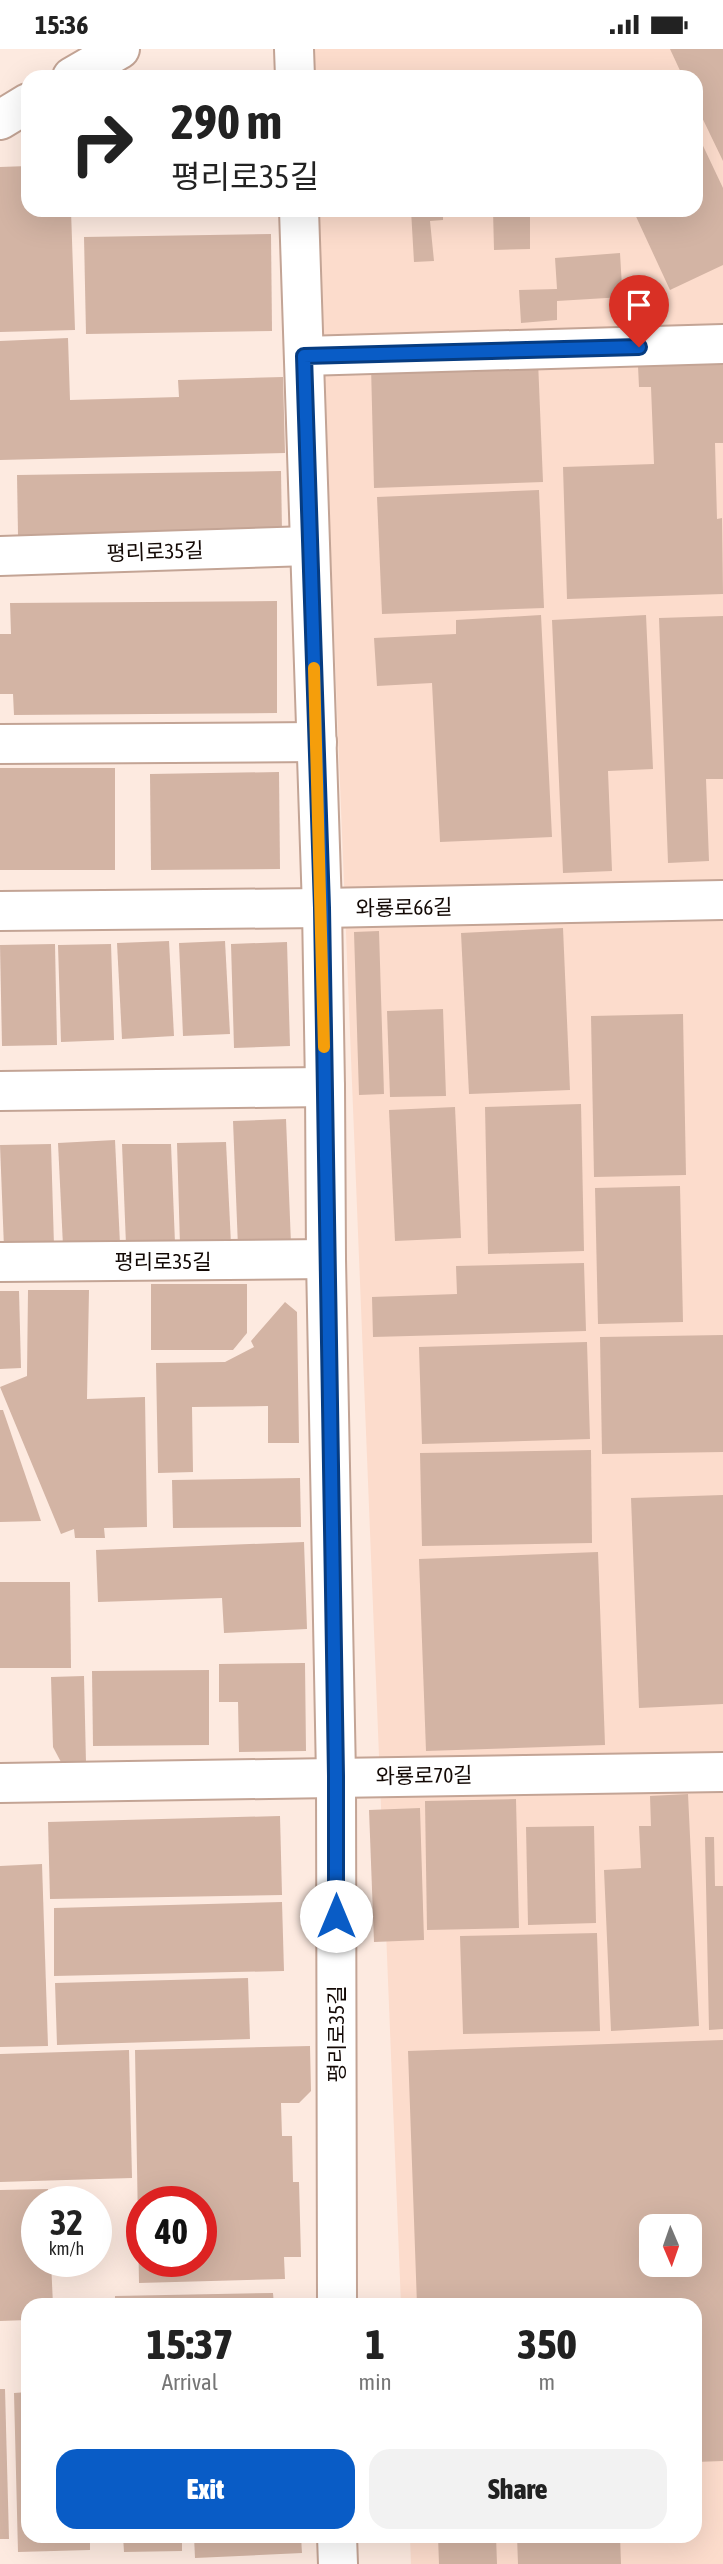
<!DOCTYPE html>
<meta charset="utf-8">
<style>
:root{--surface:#fff;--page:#f2f2f2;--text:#222;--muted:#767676;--accent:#095cc6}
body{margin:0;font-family:"Asap Condensed","Noto Sans KR",sans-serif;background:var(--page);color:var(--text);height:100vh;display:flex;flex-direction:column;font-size:26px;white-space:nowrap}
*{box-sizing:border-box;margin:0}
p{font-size:23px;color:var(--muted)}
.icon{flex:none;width:38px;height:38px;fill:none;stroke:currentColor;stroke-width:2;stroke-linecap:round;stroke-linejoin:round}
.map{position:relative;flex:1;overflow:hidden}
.drawer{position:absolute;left:21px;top:2249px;width:681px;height:245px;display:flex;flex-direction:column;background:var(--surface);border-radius:21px;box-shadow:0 7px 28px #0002}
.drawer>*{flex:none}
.banner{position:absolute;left:21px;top:21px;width:682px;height:147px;border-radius:21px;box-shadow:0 7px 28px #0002;background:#fff;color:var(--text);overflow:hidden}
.needle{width:46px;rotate:178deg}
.fabs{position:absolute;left:639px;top:2165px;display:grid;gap:14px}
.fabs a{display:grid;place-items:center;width:63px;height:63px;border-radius:14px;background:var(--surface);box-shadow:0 7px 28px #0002;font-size:35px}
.speed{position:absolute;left:21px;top:2137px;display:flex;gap:14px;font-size:35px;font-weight:700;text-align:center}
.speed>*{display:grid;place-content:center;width:91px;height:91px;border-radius:50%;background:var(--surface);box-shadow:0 7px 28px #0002;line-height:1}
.speed small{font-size:18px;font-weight:400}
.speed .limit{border:10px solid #d22;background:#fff;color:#111}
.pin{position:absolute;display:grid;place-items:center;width:60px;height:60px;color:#fff;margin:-72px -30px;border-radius:50% 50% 50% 0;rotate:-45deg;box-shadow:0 0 7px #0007}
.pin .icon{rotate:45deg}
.me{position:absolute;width:77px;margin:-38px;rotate:0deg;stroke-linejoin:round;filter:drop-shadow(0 0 5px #0008)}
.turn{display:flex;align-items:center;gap:24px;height:147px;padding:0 35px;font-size:32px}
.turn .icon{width:91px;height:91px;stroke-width:2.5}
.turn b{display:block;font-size:49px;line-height:60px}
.eta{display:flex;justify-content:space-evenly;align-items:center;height:119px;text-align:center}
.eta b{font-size:42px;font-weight:800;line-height:49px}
.action{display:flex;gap:14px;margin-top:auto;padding:14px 35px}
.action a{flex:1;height:80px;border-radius:21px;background:var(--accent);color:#fff;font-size:28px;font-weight:800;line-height:80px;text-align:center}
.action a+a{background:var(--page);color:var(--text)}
.status{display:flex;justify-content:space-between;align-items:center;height:49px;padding:0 35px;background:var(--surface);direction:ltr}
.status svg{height:19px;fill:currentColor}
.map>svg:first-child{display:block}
.built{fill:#fcdccc;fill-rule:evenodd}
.building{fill:#d3b4a4;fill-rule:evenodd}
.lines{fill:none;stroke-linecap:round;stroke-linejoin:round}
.minor-casing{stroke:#c3a495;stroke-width:42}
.minor{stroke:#fff;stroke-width:38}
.route-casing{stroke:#063c81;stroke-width:18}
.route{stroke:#095cc6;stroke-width:12}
.slow{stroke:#f59e0b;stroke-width:12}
.labels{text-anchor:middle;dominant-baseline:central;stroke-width:5;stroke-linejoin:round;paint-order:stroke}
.street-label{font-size:21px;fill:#130905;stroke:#fff}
</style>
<div class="status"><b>15:36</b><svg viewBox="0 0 49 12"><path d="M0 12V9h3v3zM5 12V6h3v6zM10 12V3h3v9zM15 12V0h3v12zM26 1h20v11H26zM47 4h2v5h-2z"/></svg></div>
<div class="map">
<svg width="723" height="2515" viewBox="0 0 723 2515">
<rect width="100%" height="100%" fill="#fdeae0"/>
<!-- built -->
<path class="built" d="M311,0H723V2515H411L410,2487H695V2256H401L317,161H696V28H312ZM651,2177H690V2216H651Z"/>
<!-- building -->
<g class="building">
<polygon points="670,0 723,0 723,112 696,56 696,28 683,28"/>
<polygon points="696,82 723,139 723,216 670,241 633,161 696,161"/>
<polygon points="28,117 28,161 71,161 75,281 0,283 0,118"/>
<polygon points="411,161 443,161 443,171 430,172 434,212 414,213"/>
<polygon points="493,161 530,161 530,200 494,201"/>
<polygon points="271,185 272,282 86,285 84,188"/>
<polygon points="620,204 622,238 655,238 656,268 624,268 623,248 557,252 557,271 521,274 519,241 557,240 555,209"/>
<polygon points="68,289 70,351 179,348 178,331 283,328 285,404 0,411 0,292"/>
<polygon points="538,312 543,433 374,439 371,317"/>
<polygon points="723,314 723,394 715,394 717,470 722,469 723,545 567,550 563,418 654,415 651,338 639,338 638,317"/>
<polygon points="281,422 282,482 18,486 17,426"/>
<polygon points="539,441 544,559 382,565 377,448"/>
<polygon points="277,552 277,664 14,666 13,645 0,645 0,585 11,585 10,554"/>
<polygon points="541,566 552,788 440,793 432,634 377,637 374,589 456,585 456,571"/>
<polygon points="646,566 653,720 608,722 612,822 563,824 552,571"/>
<polygon points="723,567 723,730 706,730 709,812 668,814 659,569"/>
<rect x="0" y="719" width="115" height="102"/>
<polygon points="279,723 280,820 151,821 150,725"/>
<polygon points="563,879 570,1041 469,1045 461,884"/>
<polygon points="379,882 384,1045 359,1046 354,883"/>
<polygon points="169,892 174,987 122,990 117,894"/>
<polygon points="225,892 230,985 183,987 179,894"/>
<polygon points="287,893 290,997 234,999 231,895"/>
<polygon points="55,895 57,996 2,997 0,896"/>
<polygon points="111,895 114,991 61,993 58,896"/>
<polygon points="443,960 446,1047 390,1048 387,962"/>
<polygon points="683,965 686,1126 594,1128 591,967"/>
<polygon points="581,1055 584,1202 488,1205 485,1058"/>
<polygon points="455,1058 461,1189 395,1192 389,1061"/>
<polygon points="286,1070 291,1195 238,1198 233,1072"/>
<polygon points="115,1091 120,1195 63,1197 58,1094"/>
<polygon points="226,1093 231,1195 180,1196 177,1094"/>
<polygon points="51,1095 54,1197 4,1199 0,1096"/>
<polygon points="122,1095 171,1095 175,1194 126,1196"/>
<polygon points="680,1137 683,1273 598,1275 595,1139"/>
<polygon points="584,1214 586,1282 373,1288 372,1248 457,1245 456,1217"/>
<polygon points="151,1235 247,1235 247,1284 233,1301 151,1301"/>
<polygon points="28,1241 89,1241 87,1350 145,1348 147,1478 104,1479 105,1489 75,1489 74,1480 61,1485 0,1338 27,1327"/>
<polygon points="0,1242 19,1242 21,1319 0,1320"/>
<polygon points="285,1253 297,1263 299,1394 268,1394 268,1357 192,1358 193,1423 158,1424 156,1314 225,1313 254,1298 251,1292"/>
<polygon points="723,1286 723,1403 602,1405 600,1288"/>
<polygon points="587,1293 590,1390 422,1395 419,1298"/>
<polygon points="0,1361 3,1361 41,1472 0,1473"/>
<polygon points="591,1401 592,1494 422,1497 420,1404"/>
<polygon points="300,1429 301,1478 173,1479 172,1431"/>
<polygon points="723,1446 723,1655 639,1659 631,1449"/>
<polygon points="304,1493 307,1580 224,1584 222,1549 98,1553 96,1501"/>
<polygon points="598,1503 605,1696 426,1702 419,1510"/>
<polygon points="0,1533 70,1533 71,1619 0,1619"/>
<polygon points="305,1614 306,1702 239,1703 238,1653 219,1653 219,1615"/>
<polygon points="209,1621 209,1696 93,1697 92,1622"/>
<polygon points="84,1627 86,1714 62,1715 53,1698 51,1628"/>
<polygon points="688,1745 699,1977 611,1982 604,1821 641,1819 639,1777 651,1777 650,1747"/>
<polygon points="516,1750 519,1879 427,1881 425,1752"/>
<polygon points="420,1759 424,1891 374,1893 369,1761"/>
<polygon points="280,1767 282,1846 50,1850 48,1773"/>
<polygon points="594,1777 596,1874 528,1876 526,1778"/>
<polygon points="705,1788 714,1788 715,1837 723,1837 723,1980 709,1981"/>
<polygon points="42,1815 48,1997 0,1998 0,1817"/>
<polygon points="282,1853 284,1922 54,1927 54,1859"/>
<polygon points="597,1884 600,1982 463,1985 460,1887"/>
<polygon points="248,1929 250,1990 57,1996 55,1934"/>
<path d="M723,1991V2412L695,2413V2256H417L408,2002ZM651,2177H690V2216H651Z"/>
<path d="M310,1997L311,2042L299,2054H281L282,2087H292L293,2133H299L301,2208H284L285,2230L139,2234L135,2001ZM142,2152H201V2212H142Z"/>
<polygon points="129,2001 132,2129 0,2133 0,2005"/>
<polygon points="48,2140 49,2152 37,2152 37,2212 51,2212 53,2256 28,2256 28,2271 0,2272 0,2141"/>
<polygon points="273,2244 274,2256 115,2256 115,2247"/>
<polygon points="0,2340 5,2340 9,2490 0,2490"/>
<polygon points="28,2343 28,2487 90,2487 90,2501 18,2503 14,2344"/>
<polygon points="123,2487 182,2487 182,2502 124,2503"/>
<polygon points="194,2487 301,2487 302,2504 195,2509"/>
<polygon points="438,2487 496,2487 497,2515 439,2515"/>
<polygon points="517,2487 620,2487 621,2515 518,2515"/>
</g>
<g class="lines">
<!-- minor casing -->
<g class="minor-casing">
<g id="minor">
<polyline points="294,0 295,28"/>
<polyline points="72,28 120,0"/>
<polyline points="0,71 28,54"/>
<polyline points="299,161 322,859 325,1038 326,1210 336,1727 337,2256"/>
<polyline points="304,307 723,295"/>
<polyline points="0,507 309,497"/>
<polyline points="0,695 317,693"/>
<polyline points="0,862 322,859 723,851"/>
<polyline points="0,1042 325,1038"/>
<polyline points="0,1213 326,1210"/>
<polyline points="0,1734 723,1723"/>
<polyline points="337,2487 338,2515"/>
</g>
</g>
<!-- minor -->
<use href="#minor" class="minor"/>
</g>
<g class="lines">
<!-- route casing -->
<g class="route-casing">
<polyline id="route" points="336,1867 336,1727 322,859 304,307 639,298"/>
</g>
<!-- route -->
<use href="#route" class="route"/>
<!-- slow -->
<polyline class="slow" points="314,619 324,998"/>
</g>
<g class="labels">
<!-- street labels -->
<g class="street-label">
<text transform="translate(155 502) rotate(-2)">평리로35길</text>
<text transform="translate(404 858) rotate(-1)">와룡로66길</text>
<text x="163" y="1212">평리로35길</text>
<text transform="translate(424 1726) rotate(-1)">와룡로70길</text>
<text transform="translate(336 1985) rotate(-90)">평리로35길</text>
</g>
</g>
</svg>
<div class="fabs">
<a><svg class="needle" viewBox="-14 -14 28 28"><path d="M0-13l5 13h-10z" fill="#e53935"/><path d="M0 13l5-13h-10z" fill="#767676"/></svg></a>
</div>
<div class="speed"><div>32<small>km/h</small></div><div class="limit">40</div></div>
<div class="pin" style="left:639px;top:298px;background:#d93025"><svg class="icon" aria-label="arrive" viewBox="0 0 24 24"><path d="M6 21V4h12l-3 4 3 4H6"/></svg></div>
<svg class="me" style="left:336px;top:1867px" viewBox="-20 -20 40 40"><circle r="19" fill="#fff"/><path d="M0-13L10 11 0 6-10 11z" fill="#095cc6"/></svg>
<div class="banner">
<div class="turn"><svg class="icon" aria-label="right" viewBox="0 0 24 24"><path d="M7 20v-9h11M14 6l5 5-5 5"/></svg><div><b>290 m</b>평리로35길</div></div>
</div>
<section class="drawer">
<div class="eta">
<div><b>15:37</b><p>Arrival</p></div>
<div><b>1</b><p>min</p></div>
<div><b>350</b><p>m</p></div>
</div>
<div class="action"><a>Exit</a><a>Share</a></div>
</section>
</div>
